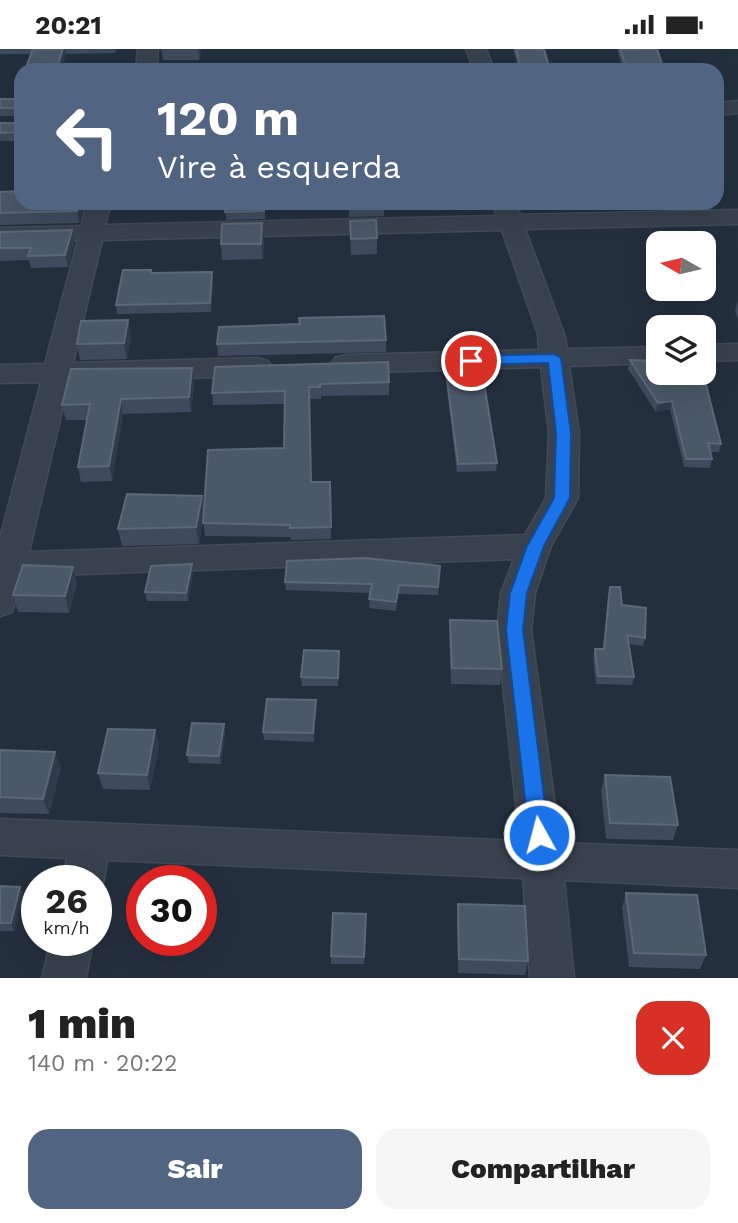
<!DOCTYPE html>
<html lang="pt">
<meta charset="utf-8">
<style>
:root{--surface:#fff;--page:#f6f6f6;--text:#222;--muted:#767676;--accent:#516482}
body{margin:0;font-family:"Work Sans",sans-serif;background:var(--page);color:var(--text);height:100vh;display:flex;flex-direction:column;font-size:26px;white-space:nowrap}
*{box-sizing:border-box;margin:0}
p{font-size:23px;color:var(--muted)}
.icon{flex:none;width:38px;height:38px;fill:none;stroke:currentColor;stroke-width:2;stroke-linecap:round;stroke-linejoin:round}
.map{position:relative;height:929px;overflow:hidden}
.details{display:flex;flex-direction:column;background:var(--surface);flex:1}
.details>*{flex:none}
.hud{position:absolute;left:14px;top:14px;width:710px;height:147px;border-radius:21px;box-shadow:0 7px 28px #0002;background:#516482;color:#fff;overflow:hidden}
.needle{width:46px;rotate:278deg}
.tools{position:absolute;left:646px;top:182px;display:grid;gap:14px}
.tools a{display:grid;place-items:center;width:70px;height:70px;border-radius:14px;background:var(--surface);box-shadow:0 7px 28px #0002;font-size:35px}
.speed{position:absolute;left:21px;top:816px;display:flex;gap:14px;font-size:35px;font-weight:700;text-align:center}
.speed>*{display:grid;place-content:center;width:91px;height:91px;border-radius:50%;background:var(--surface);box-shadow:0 7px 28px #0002;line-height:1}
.speed small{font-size:18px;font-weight:400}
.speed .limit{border:10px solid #d22;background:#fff;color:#111}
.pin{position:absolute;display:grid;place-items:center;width:60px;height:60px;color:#fff;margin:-30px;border:4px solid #fff;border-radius:50%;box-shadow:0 2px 7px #0007}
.me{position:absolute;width:77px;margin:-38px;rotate:353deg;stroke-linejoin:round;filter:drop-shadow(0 0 5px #0008)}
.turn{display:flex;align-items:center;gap:24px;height:147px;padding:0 28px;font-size:32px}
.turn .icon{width:91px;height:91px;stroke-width:2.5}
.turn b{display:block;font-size:49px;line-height:60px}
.round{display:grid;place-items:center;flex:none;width:74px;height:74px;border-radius:21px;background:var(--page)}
.headline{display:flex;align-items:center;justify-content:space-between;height:119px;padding:0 28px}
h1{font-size:42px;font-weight:800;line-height:52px}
.action{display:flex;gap:14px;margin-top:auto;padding:14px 28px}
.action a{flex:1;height:80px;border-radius:21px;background:var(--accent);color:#fff;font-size:28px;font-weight:800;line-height:80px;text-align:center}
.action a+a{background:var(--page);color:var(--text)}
.status{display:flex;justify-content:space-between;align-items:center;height:49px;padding:0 35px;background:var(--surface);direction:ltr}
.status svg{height:19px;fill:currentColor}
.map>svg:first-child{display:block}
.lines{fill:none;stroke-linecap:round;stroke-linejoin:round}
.minor-casing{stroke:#414a57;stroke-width:3}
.minor{fill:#38414e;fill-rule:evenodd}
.wall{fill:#3f4b5c}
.shaded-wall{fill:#2f3b4b}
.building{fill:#4b5868;stroke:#5c6777;stroke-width:2}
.route{fill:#1a73e8;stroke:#114b97;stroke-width:2}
</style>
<div class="status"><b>20:21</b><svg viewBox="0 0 49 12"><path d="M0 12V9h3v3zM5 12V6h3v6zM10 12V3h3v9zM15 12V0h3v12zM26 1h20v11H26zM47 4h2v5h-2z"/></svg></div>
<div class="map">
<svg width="738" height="929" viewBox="0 0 738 929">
<rect width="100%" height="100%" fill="#242f3e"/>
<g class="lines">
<!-- minor casing -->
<g class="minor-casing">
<g id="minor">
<polygon points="138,0 158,0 156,21 136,21"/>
<polygon points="466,0 486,0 494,21 474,21"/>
<polygon points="738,52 738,64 718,66 718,54"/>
<path d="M87,154H111L105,176L497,167L492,154H516L520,166L738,161V175L525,180L564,285L567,300L658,298V314L569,317L579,384L578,449L551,497L535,544L531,581L560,794L738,801V839L564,831L574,929H530L523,829L107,811L104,831L96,845V831H63L67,809L0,806V770L520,792L497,581L501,544L514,510L23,527L12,563L0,567V489L41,333L0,334V316L45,315L78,191L0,193V179L81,177ZM502,181L538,285L539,301L345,306L335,309L331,315L335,321L345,324L541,318L549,384L546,449L525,486L29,503L69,332L258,327L268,324L272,318L268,312L258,309L73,314L102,191Z"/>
<polygon points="738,295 738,311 704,312 704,296"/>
<polygon points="51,891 93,891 86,929 42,929"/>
</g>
</g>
<!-- minor -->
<use href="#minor" class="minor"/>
</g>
<!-- wall -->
<g class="wall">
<polygon points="0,0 116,0 115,4 66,5 60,21 25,21 31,5 0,5"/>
<polygon points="161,0 201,0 199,11 163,11"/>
<polygon points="513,0 544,0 550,21 519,21"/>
<polygon points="617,0 657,0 664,21 623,21"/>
<polygon points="21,33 21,67 0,67 0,50 15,50"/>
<polygon points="21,67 21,92 0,92 0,74 21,74"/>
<polygon points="0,143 21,154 84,154 79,174 0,176"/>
<polygon points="226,154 265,154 265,170 226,171"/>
<polygon points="349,154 384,154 384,167 349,168"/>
<polygon points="350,172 377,189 377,205 351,206"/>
<polygon points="262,174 264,190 263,210 222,211 221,195"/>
<polygon points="0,183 74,194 68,218 31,219 29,211 0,212"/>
<polygon points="212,223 213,231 211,263 117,265 116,256"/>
<polygon points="738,251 738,271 735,262"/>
<polygon points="128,271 131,288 127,310 80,311 77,295"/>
<polygon points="300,275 386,291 386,303 218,307 217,295"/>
<polygon points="630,311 721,395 719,403 710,403 712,410 710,419 684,418 670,360 656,363 628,320"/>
<polygon points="445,315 497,414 496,422 457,423 445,324"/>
<polygon points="215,318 389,333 389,346 321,347 321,350 310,350 311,433 330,433 331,490 291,491 291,488 205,487 203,470 199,495 122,497 118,480 202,447 204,460 284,399 284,355 213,356 212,344"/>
<polygon points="192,319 194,334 191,363 123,365 112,432 81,433 78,418 87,371 66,371 62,356"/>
<polygon points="192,515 193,524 188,552 147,552 145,543"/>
<polygon points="440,517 438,546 398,545 396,562 369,559 370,544 286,541 285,533"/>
<polygon points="77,534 69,564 18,563 13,546"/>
<polygon points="610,538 645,589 643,597 629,595 634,628 632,636 596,635 593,609 595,600 603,600 608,547"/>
<polygon points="450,571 502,620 500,636 451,635 449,587"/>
<polygon points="339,602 338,637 302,637 301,628"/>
<polygon points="316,651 314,693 264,691 263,683"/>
<polygon points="224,675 225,683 221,715 189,714 187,706"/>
<polygon points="155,681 159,697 150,741 103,740 98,724"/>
<polygon points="0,701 61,718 49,765 0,764"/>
<polygon points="605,726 678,776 673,791 606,790 601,742"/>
<polygon points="0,837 20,838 23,846 14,882 0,882"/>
<polygon points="626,844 706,906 700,920 629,918 622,859"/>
<polygon points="458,855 528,912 525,926 458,924 457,870"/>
<polygon points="366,865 364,915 331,915 331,907"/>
</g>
<!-- shaded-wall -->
<g class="shaded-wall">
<polygon points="63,0 65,0 66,5 60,21 56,21"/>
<polygon points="198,0 201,0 199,11"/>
<polygon points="79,154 84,154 79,174 77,162"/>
<polygon points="262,174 264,190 263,210 261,195"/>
<polygon points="72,181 74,194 68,218 65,206"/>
<polygon points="212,223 213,231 211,263 210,254"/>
<polygon points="128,271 131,288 127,310 124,294"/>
<polygon points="192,319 194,334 191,363 189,348"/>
<polygon points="121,350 123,365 112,432 109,417"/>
<polygon points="672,352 670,360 656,363 658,354"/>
<polygon points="202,447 204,463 199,495 196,478"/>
<polygon points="192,515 193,524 188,552 186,544"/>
<polygon points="73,518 77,534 69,564 65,547"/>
<polygon points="316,651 316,659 314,693 313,684"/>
<polygon points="224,675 225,683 221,715 219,707"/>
<polygon points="155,681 159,697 150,741 147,726"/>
<polygon points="55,703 61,718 49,765 43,750"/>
<polygon points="20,838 23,846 14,882 11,874"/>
</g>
<!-- building -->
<g class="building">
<polygon points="33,0 63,0 56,21 25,21"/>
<polygon points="516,0 544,0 550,21 521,21"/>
<polygon points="620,0 657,0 664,21 627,21"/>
<polygon points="21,33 21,59 0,59 0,50 15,50"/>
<polygon points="21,66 21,83 0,84 0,74 21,74"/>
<polygon points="21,142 21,154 79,154 77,162 0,164 0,143"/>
<polygon points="226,154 264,154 264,162 225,163"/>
<polygon points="349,154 384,154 384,159 349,160"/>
<polygon points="376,171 377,189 351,190 350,172"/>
<polygon points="262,174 261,195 221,195 222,175"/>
<polygon points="72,181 65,206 28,207 31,199 0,199 0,183"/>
<polygon points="123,221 151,221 151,224 212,223 210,254 116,256"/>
<polygon points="384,267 386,291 217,295 219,278 300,275 299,269"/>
<polygon points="128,271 124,294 77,295 81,272"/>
<polygon points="630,311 658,312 658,324 703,324 721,395 708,394 712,410 686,410 672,352 658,354"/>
<polygon points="388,313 389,333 320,335 320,338 309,338 311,433 330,433 331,478 290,479 290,476 203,474 208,401 284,399 285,342 212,344 215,318"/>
<polygon points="445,315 481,315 497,414 458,415"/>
<polygon points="192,319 189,348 121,350 109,417 78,418 90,355 62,356 71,320"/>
<polygon points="127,445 202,447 196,478 118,480"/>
<polygon points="365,509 440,517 438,538 399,536 396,553 369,550 372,535 285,533 287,512"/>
<polygon points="192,515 186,544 145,543 151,517"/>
<polygon points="23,516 73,518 65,547 13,546"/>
<polygon points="610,538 620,538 622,556 646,559 645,589 627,586 634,628 598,627 595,600 604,600"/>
<polygon points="450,571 497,572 502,620 452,619"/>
<polygon points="304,601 339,602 338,629 301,628"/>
<polygon points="267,650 316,651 313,684 263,683"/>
<polygon points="192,674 224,675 219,707 187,706"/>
<polygon points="108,680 155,681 147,726 98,724"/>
<polygon points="0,701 55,703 43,750 0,748"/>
<polygon points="605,726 670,728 678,776 610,774"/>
<polygon points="0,837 20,838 11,874 0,874"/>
<polygon points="626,844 697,846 706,906 634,904"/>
<polygon points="458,855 525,857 528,912 459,910"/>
<polygon points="333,864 366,865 364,908 331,907"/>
</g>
<!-- route -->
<polygon class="route" points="554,305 561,309 571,384 570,449 544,497 527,544 523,581 549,786 546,792 539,795 532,792 529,786 506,581 510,544 527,497 554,449 556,384 548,314 471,316 464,312 471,307"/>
</svg>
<div class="tools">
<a><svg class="needle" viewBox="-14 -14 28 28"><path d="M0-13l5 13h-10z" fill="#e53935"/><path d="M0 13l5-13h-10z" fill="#767676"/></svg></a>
<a><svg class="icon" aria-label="layers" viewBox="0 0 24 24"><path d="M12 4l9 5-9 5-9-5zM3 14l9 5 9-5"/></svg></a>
</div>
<div class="speed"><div>26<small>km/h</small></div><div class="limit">30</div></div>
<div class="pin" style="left:471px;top:312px;background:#d93025"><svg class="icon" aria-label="arrive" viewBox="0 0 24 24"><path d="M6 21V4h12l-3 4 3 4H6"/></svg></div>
<svg class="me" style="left:539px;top:786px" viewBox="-20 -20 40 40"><circle r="17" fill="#1a73e8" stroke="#fff" stroke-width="3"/><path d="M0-11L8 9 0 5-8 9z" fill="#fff"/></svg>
<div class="hud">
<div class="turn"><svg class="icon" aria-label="left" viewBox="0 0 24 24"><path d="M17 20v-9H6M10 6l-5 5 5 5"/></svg><div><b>120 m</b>Vire à esquerda</div></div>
</div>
</div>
<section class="details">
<div class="headline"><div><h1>1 min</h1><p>140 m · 20:22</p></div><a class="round" style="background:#d93025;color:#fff"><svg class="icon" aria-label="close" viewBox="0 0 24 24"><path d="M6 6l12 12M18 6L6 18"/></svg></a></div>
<div class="action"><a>Sair</a><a>Compartilhar</a></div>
</section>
